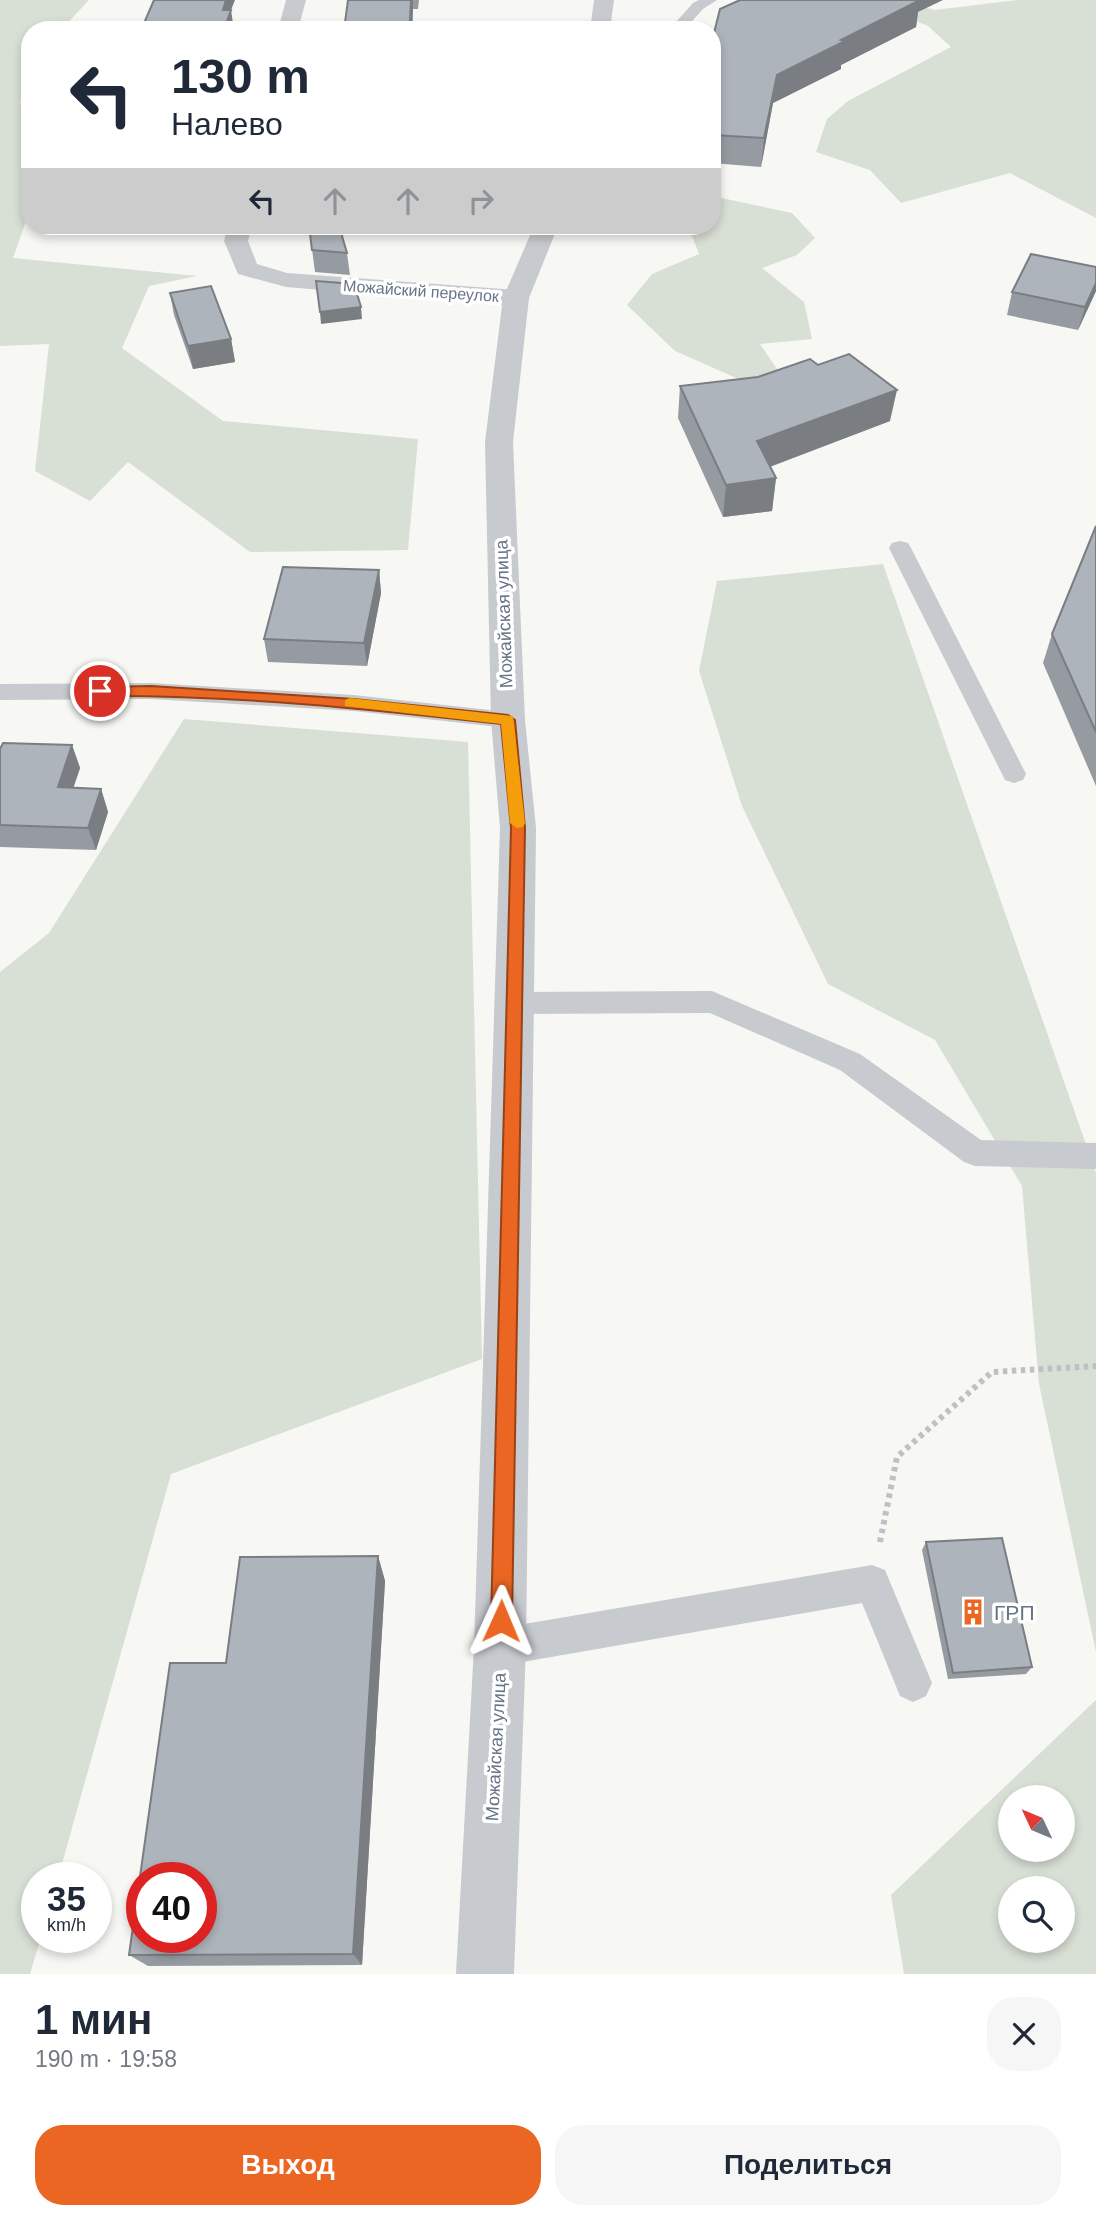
<!DOCTYPE html>
<html lang="ru">
<meta charset="utf-8">
<style>
:root{--surface:#fff;--page:#f6f6f7;--text:#1f2937;--muted:#747a83;--accent:#ea6622}
body{margin:0;font-family:Arial,sans-serif;background:var(--page);color:var(--text);height:100vh;display:flex;flex-direction:column;font-size:26px;white-space:nowrap}
*{box-sizing:border-box;margin:0}
p{font-size:23px;color:var(--muted)}
.icon{flex:none;width:38px;height:38px;fill:none;stroke:currentColor;stroke-width:2;stroke-linecap:round;stroke-linejoin:round}
.map{position:relative;height:1974px;overflow:hidden}
.details{display:flex;flex-direction:column;background:var(--surface);flex:1}
.details>*{flex:none}
.hud{position:absolute;left:21px;top:21px;width:700px;height:214px;border-radius:28px;box-shadow:0 4px 10px #0003;background:#fff;color:var(--text);overflow:hidden}
.needle{width:46px;rotate:314deg}
.controls{position:absolute;left:998px;top:1785px;display:grid;gap:14px}
.controls a{display:grid;place-items:center;width:77px;height:77px;border-radius:50%;background:var(--surface);box-shadow:0 4px 10px #0003;font-size:35px}
.speed{position:absolute;left:21px;top:1862px;display:flex;gap:14px;font-size:35px;font-weight:700;text-align:center}
.speed>*{display:grid;place-content:center;width:91px;height:91px;border-radius:50%;background:var(--surface);box-shadow:0 4px 10px #0003;line-height:1}
.speed small{font-size:18px;font-weight:400}
.speed .limit{border:10px solid #d22;background:#fff;color:#111}
.pin{position:absolute;display:grid;place-items:center;width:60px;height:60px;color:#fff;margin:-30px;border:4px solid #fff;border-radius:50%;box-shadow:0 2px 7px #0007}
.me{position:absolute;width:77px;margin:-38px;rotate:1deg;stroke-linejoin:round;filter:drop-shadow(0 0 5px #0008)}
.turn{display:flex;align-items:center;gap:24px;height:147px;padding:0 35px;font-size:32px}
.turn .icon{width:91px;height:91px;stroke-width:2.5}
.turn b{display:block;font-size:49px;line-height:60px}
.lanes{display:flex;align-items:center;height:66px;padding:0 35px;background:#0003;justify-content:center;gap:35px;direction:ltr}
.lanes .off{opacity:.35}
.round{display:grid;place-items:center;flex:none;width:74px;height:74px;border-radius:28px;background:var(--page)}
.summary{display:flex;align-items:center;justify-content:space-between;height:119px;padding:0 35px}
h1{font-size:42px;font-weight:600;line-height:52px}
.action{display:flex;gap:14px;margin-top:auto;padding:14px 35px}
.action a{flex:1;height:80px;border-radius:28px;background:var(--accent);color:#fff;font-size:28px;font-weight:600;line-height:80px;text-align:center}
.action a+a{background:var(--page);color:var(--text)}
.map>svg:first-child{display:block}
.green{fill:#d8dfd5;fill-rule:evenodd}
.lines{fill:none;stroke-linecap:round;stroke-linejoin:round}
.path{stroke:#bec1c3;stroke-width:6;stroke-dasharray:4.5 4.5;stroke-linecap:butt}
.service{fill:#c7cace;fill-rule:evenodd}
.minor{fill:#c7cace;fill-rule:evenodd}
.tertiary{fill:#c7cace;fill-rule:evenodd}
.wall{fill:#969ba1}
.shaded-wall{fill:#7a7e83}
.building{fill:#aeb4bb;stroke:#7a7e83;stroke-width:2;fill-rule:evenodd}
.route{fill:#ea6622;stroke:#984216;stroke-width:2}
.slow{fill:#f59e0b}
.labels{text-anchor:middle;dominant-baseline:central;stroke-width:7;stroke-linejoin:round;paint-order:stroke}
.far-street-label{font-size:16px;fill:#657486;stroke:#fff}
.street-label{font-size:18px;fill:#657486;stroke:#fff}
.near-poi-label{font-size:21px;fill:#657486;stroke:#fff;text-anchor:start}
</style>
<div class="map">
<svg width="1096" height="1974" viewBox="0 0 1096 1974">
<rect width="100%" height="100%" fill="#f7f7f4"/>
<!-- green -->
<g class="green">
<polygon points="0,0 89,0 61,30 30,30 30,88 20,102 30,129 30,210 13,258 197,276 149,286 122,348 223,421 418,439 408,550 250,552 128,462 90,501 35,471 49,344 0,346"/>
<polygon points="867,0 897,0 935,10 1017,0 1096,0 1096,218 1010,173 901,203 870,170 816,152 827,119 848,101 951,47 928,26"/>
<polygon points="712,196 792,213 815,238 797,255 762,268 804,302 812,339 760,344 779,372 743,381 675,351 627,305 652,274 699,254 692,236 661,226 712,226"/>
<polygon points="883,564 1096,1173 1096,1652 1039,1384 1022,1186 935,1040 828,984 742,806 699,671 717,581"/>
<polygon points="184,719 468,742 482,1359 171,1474 58,1878 37,1878 37,1937 41,1937 30,1974 0,1974 0,972 49,933"/>
<path d="M1096,1700V1974H904L891,1895ZM1062,1797V1850H1010V1797ZM1062,1888V1941H1010V1888Z"/>
</g>
<g class="lines">
<!-- path -->
<polyline class="path" points="880,1542 897,1457 992,1372 1096,1366"/>
<!-- service -->
<g class="service">
<polygon points="699,0 717,0 703,9 684,30 669,30 693,3"/>
<polygon points="900,541 908,543 911,548 1026,774 1023,780 1014,783 1005,780 889,548 892,543"/>
<polygon points="151,683 354,695 508,712 517,714 520,720 517,726 508,728 354,711 151,699 0,700 0,684"/>
<polygon points="712,991 860,1054 981,1140 1096,1143 1096,1169 975,1166 964,1162 840,1070 710,1013 515,1014 505,1011 501,1003 505,995 515,992"/>
<polygon points="872,1565 885,1570 932,1683 926,1696 913,1702 900,1696 862,1603 500,1666 487,1660 481,1647 487,1634 500,1628"/>
</g>
<!-- minor -->
<g class="minor">
<polygon points="286,0 306,0 298,30 278,30"/>
<polygon points="228,226 252,226 248,241 257,264 287,273 516,290 525,293 529,298 525,303 516,306 286,287 238,274 224,241"/>
</g>
<!-- tertiary -->
<g class="tertiary">
<polygon points="594,0 614,0 610,30 590,30"/>
<polygon points="534,226 558,226 529,298 513,442 525,720 536,828 526,1647 514,1974 456,1974 474,1647 500,828 491,720 485,442 503,298"/>
</g>
</g>
<!-- wall -->
<g class="wall">
<polygon points="348,0 419,0 418,9 413,9 412,30 344,30"/>
<polygon points="918,12 916,27 841,65 841,69 773,103 761,167 712,163 712,41"/>
<polygon points="309,226 347,253 350,275 315,272"/>
<polygon points="1096,267 1096,291 1078,330 1007,315 1012,292"/>
<polygon points="170,293 231,339 235,362 193,369 174,315"/>
<polygon points="680,386 890,421 770,467 776,478 772,511 723,517 678,418"/>
<polygon points="1096,526 1096,786 1043,663 1052,634"/>
<polygon points="379,570 381,593 367,666 268,662 264,639"/>
<polygon points="72,745 80,768 73,788 101,789 108,812 96,850 0,847 0,749"/>
<polygon points="926,1542 1032,1667 1026,1674 948,1679 922,1550"/>
<polygon points="378,1556 385,1581 362,1965 148,1966 129,1955 226,1663"/>
</g>
<!-- shaded-wall -->
<g class="shaded-wall">
<polygon points="226,0 235,0 231,10 234,30 224,30 223,10"/>
<polygon points="411,0 413,0 413,9 412,30 408,30"/>
<polygon points="903,0 943,0 918,12 916,27 841,65 841,69 773,103 761,167 764,138 777,75 841,40"/>
<polygon points="1096,283 1096,291 1078,330 1085,307"/>
<polygon points="361,307 362,319 321,324 320,312"/>
<polygon points="231,339 235,362 193,369 188,346"/>
<polygon points="897,390 890,421 753,473 757,441"/>
<polygon points="776,478 772,511 723,517 726,485"/>
<polygon points="379,570 381,593 367,666 364,643"/>
<polygon points="72,745 80,768 66,810 58,787"/>
<polygon points="101,789 108,812 96,850 88,828"/>
<polygon points="378,1556 385,1581 362,1965 353,1954"/>
</g>
<!-- building -->
<g class="building">
<polygon points="154,0 226,0 223,10 231,10 224,30 161,30 161,28 141,30"/>
<polygon points="348,0 411,0 410,20 408,30 344,30"/>
<polygon points="740,0 920,0 841,40 845,41 777,75 764,138 712,135 712,41 720,9"/>
<polygon points="309,226 339,226 347,253 312,250"/>
<polygon points="1031,254 1096,267 1096,283 1085,307 1012,292"/>
<polygon points="316,281 354,284 361,307 320,312"/>
<polygon points="211,286 231,339 188,346 170,293"/>
<polygon points="849,354 897,390 757,441 776,478 726,485 680,386 758,377 810,359 818,365"/>
<polygon points="1096,526 1096,732 1052,634"/>
<polygon points="283,567 379,570 364,643 264,639"/>
<polygon points="3,743 72,745 58,787 101,789 88,828 0,825 0,749"/>
<polygon points="1002,1538 1032,1667 953,1673 926,1542"/>
<path d="M378,1556L353,1954L129,1955L170,1663H226L240,1557ZM142,1878H201V1937H142Z"/>
</g>
<!-- route -->
<path class="route" d="M151,686L354,699L508,715L515,720L525,828L512,1621L508,1628L501,1631L494,1628L491,1621L511,828L501,724C368,709 234,695 100,696L94,691L100,687Z"/>
<!-- slow -->
<polygon class="slow" points="350,698 513,716 525,823 523,827 517,828 510,823 501,724 345,706 345,700"/>
<!-- icons -->
<defs>
<g id="building-bare" transform="scale(2.1)"><path d="M-4-6H4V6H1V3H-1V6H-4ZM-2.5-4.3h1.7v1.8h-1.7ZM.8-4.3h1.7v1.8H.8ZM-2.5-1h1.7V.8h-1.7ZM.8-1h1.7V.8H.8Z" fill="#ea6622" stroke="#fff" stroke-width="2.5" paint-order="stroke"/></g>
</defs>
<g fill-rule="evenodd">
<use href="#building-bare" x="973" y="1612"/>
</g>
<g class="labels">
<!-- far-street labels -->
<g class="far-street-label">
<text transform="translate(421 291) rotate(4)">Можайский переулок</text>
</g>
<!-- street labels -->
<g class="street-label">
<text transform="translate(504 614) rotate(-92)">Можайская улица</text>
<text transform="translate(496 1747) rotate(-87)">Можайская улица</text>
</g>
<!-- near-poi labels -->
<g class="near-poi-label">
<text x="994" y="1612">ГРП</text>
</g>
</g>
</svg>
<div class="controls">
<a><svg class="needle" viewBox="-14 -14 28 28"><path d="M0-13l5 13h-10z" fill="#e53935"/><path d="M0 13l5-13h-10z" fill="#747a83"/></svg></a>
<a><svg class="icon" aria-label="search" viewBox="0 0 24 24"><circle cx="10" cy="10" r="6"/><path d="M15 15l6 6"/></svg></a>
</div>
<div class="speed"><div>35<small>km/h</small></div><div class="limit">40</div></div>
<div class="pin" style="left:100px;top:691px;background:#d93025"><svg class="icon" aria-label="arrive" viewBox="0 0 24 24"><path d="M6 21V4h12l-3 4 3 4H6"/></svg></div>
<svg class="me" style="left:501px;top:1621px" viewBox="-20 -20 40 40"><path d="M0-17L14 15 0 8-14 15z" fill="#ea6622" stroke="#fff" stroke-width="4"/></svg>
<div class="hud">
<div class="turn"><svg class="icon" aria-label="left" viewBox="0 0 24 24"><path d="M17 20v-9H6M10 6l-5 5 5 5"/></svg><div><b>130 m</b>Налево</div></div>
<div class="lanes"><svg class="icon" aria-label="left" viewBox="0 0 24 24"><path d="M17 20v-9H6M10 6l-5 5 5 5"/></svg><svg class="icon off" aria-label="ahead" viewBox="0 0 24 24"><path d="M12 20V5M6 11l6-6 6 6"/></svg><svg class="icon off" aria-label="ahead" viewBox="0 0 24 24"><path d="M12 20V5M6 11l6-6 6 6"/></svg><svg class="icon off" aria-label="right" viewBox="0 0 24 24"><path d="M7 20v-9h11M14 6l5 5-5 5"/></svg></div>
</div>
</div>
<section class="details">
<div class="summary"><div><h1>1 мин</h1><p>190 m · 19:58</p></div><a class="round"><svg class="icon" aria-label="close" viewBox="0 0 24 24"><path d="M6 6l12 12M18 6L6 18"/></svg></a></div>
<div class="action"><a>Выход</a><a>Поделиться</a></div>
</section>
